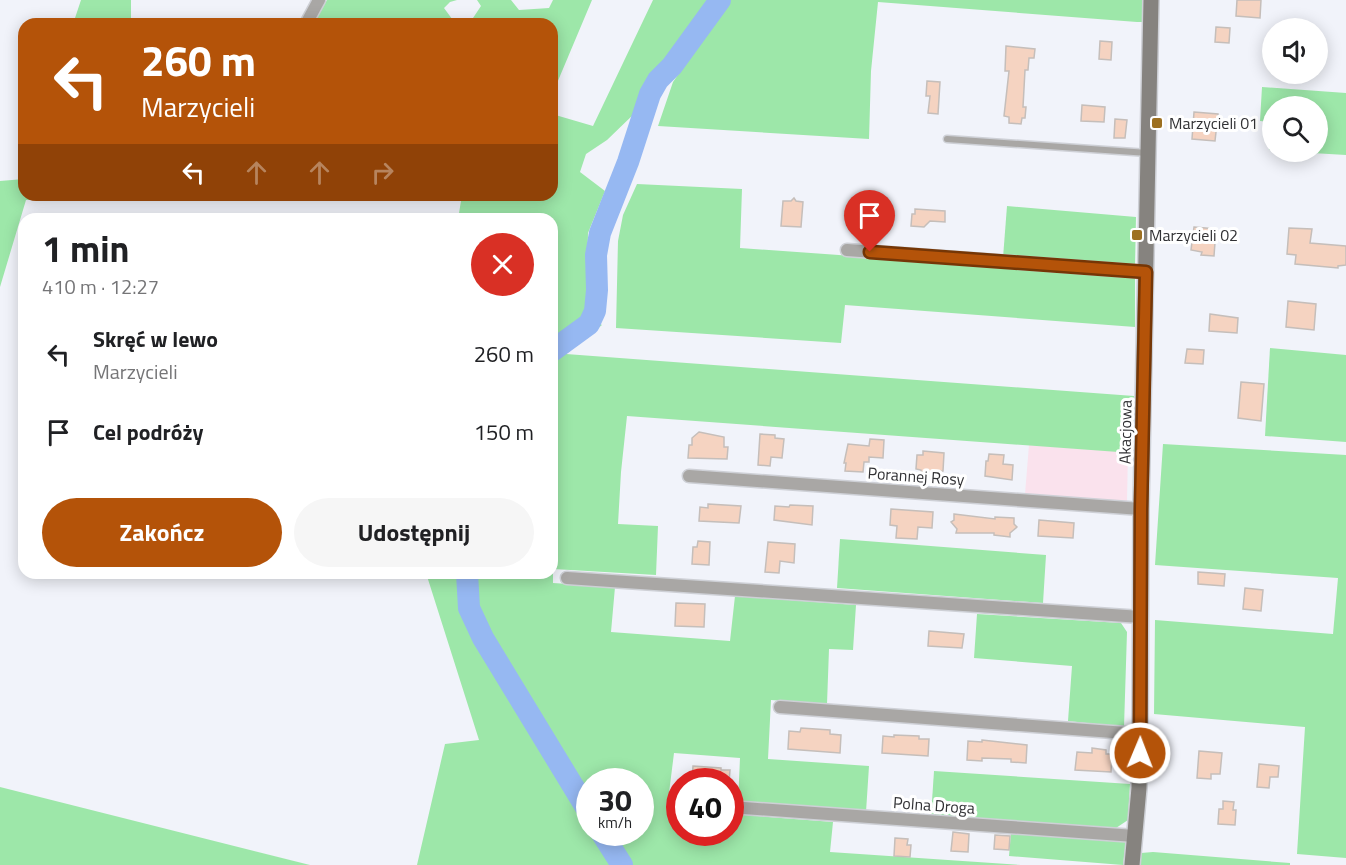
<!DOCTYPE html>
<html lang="pl">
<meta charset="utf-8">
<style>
:root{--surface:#fff;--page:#f6f6f6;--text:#202124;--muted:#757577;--accent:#b45309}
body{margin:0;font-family:"Titillium Web",sans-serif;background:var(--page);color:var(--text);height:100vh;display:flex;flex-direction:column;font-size:22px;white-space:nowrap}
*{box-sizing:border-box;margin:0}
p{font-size:20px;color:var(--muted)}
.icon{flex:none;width:33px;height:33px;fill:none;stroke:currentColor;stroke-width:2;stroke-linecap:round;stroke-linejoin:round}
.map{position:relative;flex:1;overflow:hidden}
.details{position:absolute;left:18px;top:213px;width:540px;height:366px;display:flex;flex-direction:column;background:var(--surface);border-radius:18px;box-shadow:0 3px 15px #0003}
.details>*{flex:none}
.hud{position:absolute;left:18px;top:18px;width:540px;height:183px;border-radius:18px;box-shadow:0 3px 15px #0003;background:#b45309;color:#fff;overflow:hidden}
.tools{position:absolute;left:1262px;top:18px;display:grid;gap:12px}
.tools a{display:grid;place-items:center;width:66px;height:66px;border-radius:50%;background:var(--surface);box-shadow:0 3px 15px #0003;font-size:30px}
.speed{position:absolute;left:576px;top:768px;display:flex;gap:12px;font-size:30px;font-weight:700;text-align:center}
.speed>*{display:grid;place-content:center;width:78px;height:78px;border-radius:50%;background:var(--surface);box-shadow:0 3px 15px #0003;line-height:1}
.speed small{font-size:15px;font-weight:400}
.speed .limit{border:9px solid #d22;background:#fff;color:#111}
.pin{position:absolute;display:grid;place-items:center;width:51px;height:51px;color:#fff;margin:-62px -26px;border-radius:50% 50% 50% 0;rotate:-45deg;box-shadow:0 0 6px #0007}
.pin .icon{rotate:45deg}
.me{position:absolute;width:66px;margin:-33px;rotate:1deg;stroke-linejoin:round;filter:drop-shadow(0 0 4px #0008)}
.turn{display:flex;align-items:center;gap:21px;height:126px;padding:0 24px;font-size:27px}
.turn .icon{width:78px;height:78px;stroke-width:2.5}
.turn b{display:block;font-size:42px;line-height:51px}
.lanes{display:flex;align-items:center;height:57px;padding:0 24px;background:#0003;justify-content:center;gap:30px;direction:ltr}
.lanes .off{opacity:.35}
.round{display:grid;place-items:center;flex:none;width:63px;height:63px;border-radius:32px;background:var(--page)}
.headline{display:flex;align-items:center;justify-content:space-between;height:102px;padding:0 24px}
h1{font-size:36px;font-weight:700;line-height:45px}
.cta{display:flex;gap:12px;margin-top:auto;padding:12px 24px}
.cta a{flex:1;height:69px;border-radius:36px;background:var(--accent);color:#fff;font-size:24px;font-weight:700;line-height:69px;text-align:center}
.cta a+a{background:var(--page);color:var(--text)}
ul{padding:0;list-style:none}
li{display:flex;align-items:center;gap:18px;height:78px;padding:0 24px}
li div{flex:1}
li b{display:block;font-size:22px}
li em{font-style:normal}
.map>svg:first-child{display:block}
.industrial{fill:#fae2ed}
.green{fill:#9de7a9;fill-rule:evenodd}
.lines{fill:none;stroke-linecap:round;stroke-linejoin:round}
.river{stroke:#96b8f2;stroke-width:22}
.building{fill:#f5d3c1;stroke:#c5beba;stroke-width:1.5}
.lane-casing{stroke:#ced0d6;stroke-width:9}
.street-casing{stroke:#ced0d6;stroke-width:15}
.secondary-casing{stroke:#ced0d6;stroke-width:18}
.lane{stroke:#a9a7a5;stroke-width:6}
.street{stroke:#a9a7a5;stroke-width:12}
.secondary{stroke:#86837f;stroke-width:15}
.route-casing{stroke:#753606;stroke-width:15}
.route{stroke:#b45309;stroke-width:10}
.poi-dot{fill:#9d7021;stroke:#fff;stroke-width:2}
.labels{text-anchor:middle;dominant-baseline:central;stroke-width:6;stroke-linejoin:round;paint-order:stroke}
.poi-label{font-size:16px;fill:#313134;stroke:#fff;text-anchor:start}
.street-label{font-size:16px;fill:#313134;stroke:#fff}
</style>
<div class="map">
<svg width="1346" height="865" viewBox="0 0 1346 865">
<rect width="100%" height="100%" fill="#f1f3fa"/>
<!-- industrial -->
<polygon class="industrial" points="1029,445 1128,452 1127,501 1025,494"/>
<!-- green -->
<g class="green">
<polygon points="81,0 131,0 131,24 73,24"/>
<polygon points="327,0 457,0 450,2 444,8 455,23 465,24 312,24"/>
<polygon points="477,0 511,0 519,10 549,8 553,0 592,0 552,95 552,24 469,24 481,6"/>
<path d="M653,0H1142L1143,22H1137L878,2L871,71L869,139L658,126L673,82L689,59L671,52L636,112L607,140L586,154L580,172L605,191L588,233L586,316L602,325L566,354L1134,396L1132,453L627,416L621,472L618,524L658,526L656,575L553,569V583L615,587L611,632L730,641L735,596L856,605L853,650L829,649L827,704L771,700L768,759L869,766L866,812L738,803L740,758L674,753L667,809L679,811L680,832H730L731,814L833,822L830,852L1021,865H417L445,744L479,740L426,573H552V219H458L462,195H552V114L593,126ZM590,782H640V832H590Z"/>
<polygon points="1262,87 1346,93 1346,155 1295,152 1317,152 1317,106 1272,106 1272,150 1269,150 1270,122 1260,121"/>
<polygon points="24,179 24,195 117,195 117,199 26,200 0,287 0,181"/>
<polygon points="637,184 742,189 740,248 1135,276 1135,327 845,305 841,343 616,328 618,241 623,215"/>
<polygon points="1007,206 1136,217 1135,267 1003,258"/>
<polygon points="1270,348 1346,355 1346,442 1265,436"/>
<polygon points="1163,444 1346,455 1346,858 1297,854 1305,727 1154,714 1155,620 1333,634 1338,578 1155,565"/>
<polygon points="840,539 1046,555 1043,603 837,588"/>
<polygon points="977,614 1121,623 1127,632 1124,727 1068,721 1072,666 974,658"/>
<polygon points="934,771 1130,784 1128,820 1116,828 931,816"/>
<polygon points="0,787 310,865 0,865"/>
<polygon points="1011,833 1126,841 1123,865 1009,856"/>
<polygon points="1153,852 1290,863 1290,865 1140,865 1141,853"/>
</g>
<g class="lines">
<!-- river -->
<g class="river">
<polyline points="552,351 589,324 595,311 597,290 596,255 600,233 628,162 650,94 658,80 672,66 720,0"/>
<polyline points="467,573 469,608 483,638 590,814"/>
<polyline points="601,832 622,865"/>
</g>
</g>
<!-- building -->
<g class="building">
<polygon points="1237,0 1261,0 1260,18 1236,16"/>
<polygon points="1216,27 1230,28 1229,43 1215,42"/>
<polygon points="1100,41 1112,42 1111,60 1099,59"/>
<polygon points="1006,46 1035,49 1034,58 1029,58 1028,70 1025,70 1023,107 1026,107 1025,118 1022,118 1021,124 1009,123 1009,117 1004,116 1009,71 1005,71"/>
<polygon points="927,81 940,82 938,114 928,113 930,96 926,96"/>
<polygon points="1082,105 1105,107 1104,122 1081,121"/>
<polygon points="1194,112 1218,114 1215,141 1192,139"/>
<polygon points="1115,119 1127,120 1125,138 1114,138"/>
<polygon points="794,198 796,201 803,202 801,227 781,226 783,201 791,201"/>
<polygon points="915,209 945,211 945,222 930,221 924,227 911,226 912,214 915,214"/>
<polygon points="1194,227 1216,229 1214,256 1201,255 1202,252 1191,250"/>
<polygon points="1289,228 1312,229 1310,243 1346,246 1346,265 1338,266 1338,268 1295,264 1296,255 1287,254"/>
<polygon points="1288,301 1316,304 1314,330 1286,327"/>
<polygon points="1210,314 1238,318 1237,333 1209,331"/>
<polygon points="1187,349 1204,350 1203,364 1185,363"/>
<polygon points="1241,382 1264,384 1261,421 1238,418"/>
<polygon points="699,432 724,437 724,447 728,447 727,459 688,458 689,445 692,445 692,438"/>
<polygon points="760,434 775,435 775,438 784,439 782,458 771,457 770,466 758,465"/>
<polygon points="870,439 884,440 883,458 869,457 869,462 864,462 863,472 845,471 846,463 844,463 848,444 869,446"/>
<polygon points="923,451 944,453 943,471 921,472 921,470 916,469 917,455 923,455"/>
<polygon points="989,454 1004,455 1003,464 1013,465 1012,480 985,476 986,461 988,461"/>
<polygon points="708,504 741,506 739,523 699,521 700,507 708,508"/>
<polygon points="790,505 813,506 812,525 774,520 775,506 789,507"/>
<polygon points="891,509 933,512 932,528 918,527 917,539 896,538 897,526 890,525"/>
<polygon points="954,514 995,519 995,517 1014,518 1014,524 1017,527 1010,533 1010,537 994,535 994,533 956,533 957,529 951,522 954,520"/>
<polygon points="1039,520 1074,523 1073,538 1038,536"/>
<polygon points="698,541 710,542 709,565 692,564 693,547 697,547"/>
<polygon points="768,542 795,544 794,563 780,561 779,573 765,572"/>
<polygon points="1198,572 1225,574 1224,586 1198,584"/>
<polygon points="1245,588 1263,590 1261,611 1243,609"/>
<polygon points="676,603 705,604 704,627 675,626"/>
<polygon points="929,631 964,634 962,648 928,646"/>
<polygon points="801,728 830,730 830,734 841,735 840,753 788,749 789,731 800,732"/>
<polygon points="894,735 919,736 919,739 929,739 928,756 882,753 883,736 894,737"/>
<polygon points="982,740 1027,745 1026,763 1011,762 1011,759 982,758 982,761 967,760 968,741 982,742"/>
<polygon points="1092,748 1106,750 1106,754 1112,754 1111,772 1075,770 1077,752 1092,753"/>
<polygon points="1199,751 1222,753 1220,774 1211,774 1211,779 1197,778"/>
<polygon points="1259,764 1279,766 1278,777 1270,777 1269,788 1257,787"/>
<polygon points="693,766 721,768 721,770 730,770 729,782 692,782"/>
<polygon points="1223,801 1234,802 1233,810 1236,810 1235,825 1218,824 1219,809 1223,809"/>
<polygon points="953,832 969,834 968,852 951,851"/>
<polygon points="995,835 1010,836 1009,850 994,849"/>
<polygon points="895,838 908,839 907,845 911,845 910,857 894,856"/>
</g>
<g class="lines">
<!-- lane casing -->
<g class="lane-casing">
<polyline id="lane" points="947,139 1148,153"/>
</g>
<!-- street casing -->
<g class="street-casing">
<g id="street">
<polyline points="306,24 319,0"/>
<polyline points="847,250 1146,272"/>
<polyline points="689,476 1141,509"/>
<polyline points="567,578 1141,617"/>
<polyline points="780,707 1126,733 1140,736"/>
<polyline points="674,803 680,804"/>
<polyline points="730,807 1135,836"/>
</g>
</g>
<!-- secondary casing -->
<g class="secondary-casing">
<polyline id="secondary" points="1132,865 1139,788 1140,736 1141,509 1151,0"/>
</g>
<!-- lane -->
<use href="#lane" class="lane"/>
<!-- street -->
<use href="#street" class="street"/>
<!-- secondary -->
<use href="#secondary" class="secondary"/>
</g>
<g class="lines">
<!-- route casing -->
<g class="route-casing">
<polyline id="route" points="870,252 1146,272 1141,509 1140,753"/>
</g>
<!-- route -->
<use href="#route" class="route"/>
</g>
<!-- markers -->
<g class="poi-dot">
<rect x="1151" y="117" width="12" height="12" rx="3"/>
<rect x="1131" y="229" width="12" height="12" rx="3"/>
</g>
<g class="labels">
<!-- poi labels -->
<g class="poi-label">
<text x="1169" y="123">Marzycieli 01</text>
<text x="1149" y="235">Marzycieli 02</text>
</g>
<!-- street labels -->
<g class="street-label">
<text transform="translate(1125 432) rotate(-89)">Akacjowa</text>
<text transform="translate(916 476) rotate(4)">Porannej Rosy</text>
<text transform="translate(934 805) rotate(4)">Polna Droga</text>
</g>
</g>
</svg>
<div class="tools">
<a><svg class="icon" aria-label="sound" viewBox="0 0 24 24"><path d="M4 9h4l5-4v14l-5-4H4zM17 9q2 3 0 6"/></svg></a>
<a><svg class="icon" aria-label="search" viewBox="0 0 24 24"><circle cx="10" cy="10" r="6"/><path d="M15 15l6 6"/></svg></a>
</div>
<div class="speed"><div>30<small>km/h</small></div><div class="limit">40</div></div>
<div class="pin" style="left:870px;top:252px;background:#d93025"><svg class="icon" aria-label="arrive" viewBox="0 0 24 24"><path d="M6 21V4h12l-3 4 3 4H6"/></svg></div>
<svg class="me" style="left:1140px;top:753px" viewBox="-20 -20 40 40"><circle r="17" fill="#b45309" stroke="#fff" stroke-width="3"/><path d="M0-11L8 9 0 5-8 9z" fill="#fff"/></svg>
<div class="hud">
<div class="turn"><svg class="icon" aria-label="left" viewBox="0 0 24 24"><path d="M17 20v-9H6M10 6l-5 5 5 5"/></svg><div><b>260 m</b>Marzycieli</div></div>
<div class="lanes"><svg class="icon" aria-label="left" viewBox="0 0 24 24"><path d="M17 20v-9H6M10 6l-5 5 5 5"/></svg><svg class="icon off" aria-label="ahead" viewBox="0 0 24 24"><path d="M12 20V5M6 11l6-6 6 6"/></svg><svg class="icon off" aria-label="ahead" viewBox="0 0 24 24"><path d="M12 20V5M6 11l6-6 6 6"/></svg><svg class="icon off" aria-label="right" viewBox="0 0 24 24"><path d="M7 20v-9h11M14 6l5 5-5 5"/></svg></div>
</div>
<section class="details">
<div class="headline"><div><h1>1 min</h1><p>410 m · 12:27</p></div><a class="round" style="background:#d93025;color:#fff"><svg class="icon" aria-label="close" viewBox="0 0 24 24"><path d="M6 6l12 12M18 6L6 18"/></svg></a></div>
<ul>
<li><svg class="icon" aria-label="left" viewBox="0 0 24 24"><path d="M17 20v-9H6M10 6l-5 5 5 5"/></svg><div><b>Skręć w lewo</b><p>Marzycieli</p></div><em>260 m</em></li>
<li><svg class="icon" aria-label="arrive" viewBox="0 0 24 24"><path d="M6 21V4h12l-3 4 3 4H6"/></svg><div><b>Cel podróży</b></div><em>150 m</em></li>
</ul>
<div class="cta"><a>Zakończ</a><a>Udostępnij</a></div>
</section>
</div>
